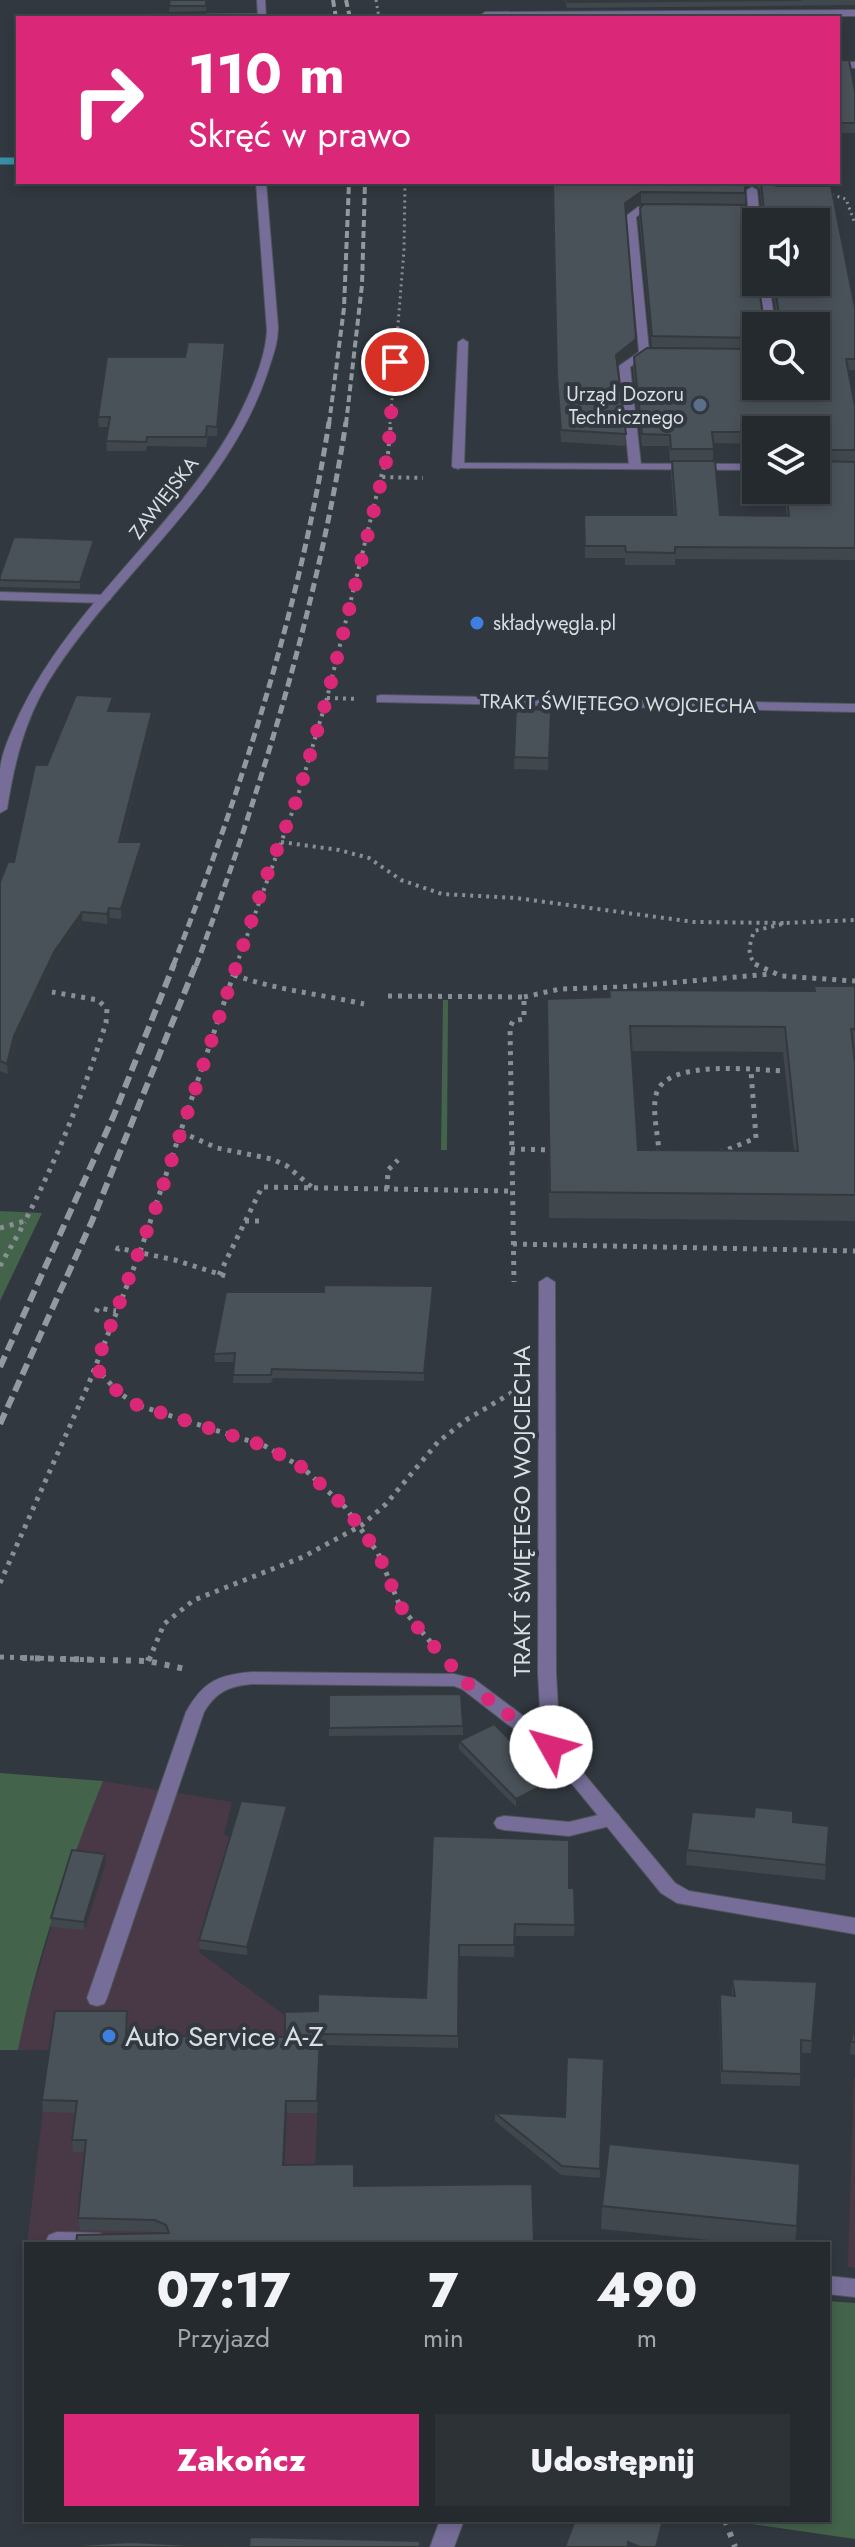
<!DOCTYPE html>
<html lang="pl">
<meta charset="utf-8">
<style>
:root{--surface:#252a2f;--page:#2d3237;--text:#f1f3f6;--muted:#a3a7aa;--line:#42464b;--accent:#db2777}
body{margin:0;font-family:Jost,sans-serif;background:var(--page);color:var(--text);height:100vh;display:flex;flex-direction:column;font-size:30px;white-space:nowrap}
*{box-sizing:border-box;margin:0}
p{font-size:26px;color:var(--muted)}
.icon{flex:none;width:44px;height:44px;fill:none;stroke:currentColor;stroke-width:2;stroke-linecap:round;stroke-linejoin:round}
.map{position:relative;flex:1;overflow:hidden}
.side{position:absolute;left:24px;top:2242px;width:806px;height:280px;display:flex;flex-direction:column;background:var(--surface);border-radius:0px;box-shadow:0 4px 12px #0003,0 0 0 2px var(--line)}
.side>*{flex:none}
.hud{position:absolute;left:16px;top:16px;width:824px;height:168px;border-radius:0px;box-shadow:0 4px 12px #0003,0 0 0 2px var(--line);background:#db2777;color:#fff;overflow:hidden}
.tools{position:absolute;left:742px;top:208px;display:grid;gap:16px}
.tools a{display:grid;place-items:center;width:88px;height:88px;border-radius:0px;background:var(--surface);box-shadow:0 4px 12px #0003,0 0 0 2px var(--line);font-size:40px}
.pin{position:absolute;display:grid;place-items:center;width:68px;height:68px;color:#fff;margin:-34px;border:4px solid #fff;border-radius:50%;box-shadow:0 2px 8px #0007}
.me{position:absolute;width:88px;margin:-44px;rotate:308deg;stroke-linejoin:round;filter:drop-shadow(0 0 6px #0008)}
.turn{display:flex;align-items:center;gap:28px;height:168px;padding:0 40px;font-size:36px}
.turn .icon{width:104px;height:104px;stroke-width:2.5}
.turn b{display:block;font-size:56px;line-height:68px}
.eta{display:flex;justify-content:space-evenly;align-items:center;height:136px;text-align:center}
.eta b{font-size:48px;font-weight:800;line-height:56px}
.primary-button{display:flex;gap:16px;margin-top:auto;padding:16px 40px}
.primary-button a{flex:1;height:92px;border-radius:0px;background:var(--accent);color:#fff;font-size:32px;font-weight:800;line-height:92px;text-align:center}
.primary-button a+a{background:var(--page);color:var(--text)}
.map>svg:first-child{display:block}
.commercial{fill:#493946}
.green{fill:#43634b}
.lines{fill:none;stroke-linecap:round;stroke-linejoin:round}
.stream{stroke:#388fa5;stroke-width:7}
.lane-casing{stroke:#4f565c;stroke-width:2}
.street-casing{stroke:#4f565c;stroke-width:2}
.path-far3{stroke:#898f94;stroke-width:3;stroke-dasharray:2 4;stroke-linecap:butt}
.path-far2{stroke:#898f94;stroke-width:4;stroke-dasharray:3 5;stroke-linecap:butt}
.path-far1{stroke:#898f94;stroke-width:5;stroke-dasharray:4 6;stroke-linecap:butt}
.path{stroke:#898f94;stroke-width:6;stroke-dasharray:5 8;stroke-linecap:butt}
.lane{fill:#766d98;fill-rule:evenodd}
.street{fill:#766d98;fill-rule:evenodd}
.rail-far2{stroke:#93999e;stroke-width:4;stroke-dasharray:7 4;stroke-linecap:butt}
.rail-far1{stroke:#93999e;stroke-width:5;stroke-dasharray:9 5;stroke-linecap:butt}
.rail{stroke:#93999e;stroke-width:6;stroke-dasharray:12 6;stroke-linecap:butt}
.wall{fill:#40474d;fill-rule:evenodd}
.shaded-wall{fill:#34393e}
.building{fill:#4a5259;stroke:#34393e;stroke-width:2;fill-rule:evenodd}
.route{stroke:#db2777;stroke-width:14;stroke-dasharray:0 25.2}
.service-dot{fill:#5c6f8a;stroke:#31383f;stroke-width:3}
.shop-dot{fill:#3f7fe0;stroke:#31383f;stroke-width:3}
.labels{text-anchor:middle;dominant-baseline:central;stroke-width:8;stroke-linejoin:round;paint-order:stroke}
.far-poi-label{font-size:20px;fill:#d9dee2;stroke:#31383f;text-anchor:end}
.far-street-label{font-size:20px;fill:#d9dee2;stroke:#31383f}
.street-label{font-size:24px;fill:#d9dee2;stroke:#31383f}
.near-poi-label{font-size:28px;fill:#d9dee2;stroke:#31383f;text-anchor:start}
</style>
<div class="map">
<svg width="855" height="2547" viewBox="0 0 855 2547">
<rect width="100%" height="100%" fill="#31383f"/>
<!-- commercial -->
<g class="commercial">
<polygon points="103,1781 232,1802 224,1835 233,1837 199,1952 295,2023 320,2045 312,2244 27,2244 50,2050 18,2050 23,2021 72,1859"/>
<polygon points="854,2078 855,2078 855,2268 848,2267"/>
</g>
<!-- green -->
<g class="green">
<polygon points="443,1000 448,1000 447,1150 441,1150"/>
<polygon points="0,1211 42,1213 0,1301"/>
<path d="M0,1773L103,1781C68,1868 36,1958 18,2050H0Z"/>
<polygon points="828,2301 855,2303 855,2539 725,2520 828,2520"/>
</g>
<g class="lines">
<!-- stream -->
<polyline class="stream" points="0,161 18,161"/>
<!-- lane casing -->
<g class="lane-casing">
<g id="lane">
<polygon points="855,10 855,16 485,18 481,15 485,12"/>
<polygon points="262,14 266,18 133,18 137,15"/>
<polygon points="838,61 855,62 855,68 838,67"/>
<polygon points="752,187 757,190 760,222 756,222 756,233 751,230 748,213 728,213 723,210 728,207 748,207 747,190"/>
<polygon points="661,206 666,209 664,211 643,212 636,217 649,351 656,354 646,356 630,367 641,465 635,468 629,465 619,366 639,352 626,216 638,207"/>
<polygon points="759,282 769,282 775,326 765,326"/>
<polygon points="463,339 468,342 464,466 458,469 452,466 458,342"/>
<polygon points="0,592 105,595 111,599 105,603 0,600"/>
<path d="M252,1672L454,1674L474,1679L558,1742L560,1747L558,1752H544L462,1689L454,1686L252,1684C229,1686 216,1692 204,1712L107,1998L104,2004L97,2006L90,2004L87,1998L186,1712C203,1682 217,1675 252,1672Z"/>
<polygon points="611,1812 618,1814 621,1819 618,1824 569,1836 504,1830 497,1828 494,1823 497,1818 504,1816 569,1822"/>
<polygon points="57,2232 99,2233 107,2236 110,2242 48,2244 46,2241 49,2235"/>
<polygon points="828,2276 855,2279 855,2297 828,2294"/>
<polygon points="440,2520 464,2520 454,2547 430,2547"/>
</g>
</g>
<!-- street casing -->
<g class="street-casing">
<g id="street">
<polygon points="257,0 265,0 266,18 258,18"/>
<path d="M256,182H266L278,327C278,344 272,358 267,374C226,496 114,575 48,682C24,722 14,764 7,809L0,813C0,799 0,784 0,770C2,750 12,731 20,713C73,603 176,529 235,423C249,396 265,362 267,331Z"/>
<polygon points="458,463 756,464 756,470 454,468 452,466"/>
<polygon points="381,695 855,704 855,712 377,702 377,696"/>
<polygon points="547,1277 555,1282 556,1673 560,1745 675,1883 689,1891 855,1918 855,1934 677,1903 661,1893 542,1747 538,1673 539,1282"/>
</g>
</g>
<!-- path-far3 -->
<g class="path-far3">
<polyline points="376,0 379,18"/>
<polyline points="826,193 846,199 855,224"/>
<polyline points="390,424 404,250 405,182"/>
</g>
<!-- path-far2 -->
<g class="path-far2">
<polyline points="381,477 388,454 391,422"/>
<polyline points="327,698 358,699"/>
<polyline points="281,842 339,850 369,858 401,880 442,894 516,898 694,922 786,923"/>
<polyline points="236,966 297,799 327,698 381,477 423,478"/>
<path d="M758,966C745,956 750,944 754,931L786,923L855,920"/>
</g>
<!-- path-far1 -->
<g class="path-far1">
<polyline points="755,964 781,976 855,981"/>
<path d="M234,975C276,990 320,994 364,1004"/>
<polyline points="388,996 524,997 524,1019 513,1021 510,1027 514,1282"/>
<polyline points="524,997 560,989 622,987 770,974"/>
<polyline points="181,1132 217,1148 272,1159 287,1166 313,1188"/>
<polyline points="511,1149 554,1150"/>
<path d="M656,1152H659C658,1135 652,1111 656,1095C665,1057 759,1071 790,1071"/>
<polyline points="719,1153 756,1138 751,1071"/>
<polyline points="387,1189 388,1170 398,1160"/>
<polyline points="245,1221 261,1221"/>
<path d="M0,1228L25,1221C58,1157 84,1091 106,1023L107,1009L98,1000L52,992"/>
<polyline points="513,1244 855,1251"/>
<polyline points="117,1251 118,1248 175,1260 229,1277"/>
<polyline points="0,1266 25,1222"/>
<polyline points="219,1275 262,1187 511,1191"/>
<polyline points="96,1312 98,1308 116,1311"/>
<polyline points="95,1367 118,1392 137,1405 265,1446 303,1468 345,1507 378,1553 400,1606 439,1652"/>
<polyline points="0,1583 89,1383 140,1252 237,964"/>
<polyline points="0,1657 96,1660"/>
<polyline points="149,1660 164,1624 194,1600 303,1557 362,1525 386,1504 438,1442 466,1420 518,1389"/>
</g>
<!-- path -->
<g class="path">
<polyline points="22,1658 148,1661 190,1670"/>
<polyline points="148,1661 149,1658"/>
<polyline points="725,2520 735,2547"/>
</g>
<!-- lane -->
<use href="#lane" class="lane"/>
<!-- street -->
<use href="#street" class="street"/>
<!-- rail-far2 -->
<g class="rail-far2">
<polyline points="333,0 336,18"/>
<polyline points="346,0 350,18"/>
<polyline points="329,424 344,308 349,182"/>
<polyline points="346,424 362,285 365,182"/>
</g>
<!-- rail-far1 -->
<g class="rail-far1">
<path d="M173,966C241,791 300,608 329,422"/>
<path d="M196,966C261,790 317,608 346,422"/>
</g>
<!-- rail -->
<g class="rail">
<polyline points="0,1367 114,1115 174,964"/>
<polyline points="0,1424 92,1221 196,964"/>
</g>
</g>
<!-- wall -->
<g class="wall">
<polygon points="170,0 207,0 206,11 169,12"/>
<polygon points="565,0 855,0 855,5 567,8"/>
<polygon points="838,60 855,91 855,133 838,133"/>
<path d="M552,182H775L776,186L855,308V370H848L855,406V560L675,559V565H625V558H585L584,515H674L671,473L672,461H670L669,446H642L633,368L634,357L727,348L652,347L639,218L640,208L756,282L763,315L766,318L777,317L771,282H816L762,214L760,190L754,184L745,189V204L641,203L626,213L636,339V351L618,365L626,434L625,446L561,442L557,387ZM756,326L816,386H756ZM756,430H816V490H783L787,516L720,515L713,461V443L756,444Z"/>
<polygon points="226,352 217,436 208,436 206,447 147,446 146,451 107,451 106,441 109,427 99,427 98,417 185,357"/>
<polygon points="94,540 94,547 80,589 0,587 0,576"/>
<polygon points="113,697 114,707 112,711 152,712 153,721 122,842 142,852 121,919 110,918 107,924 82,921 54,962 15,1046 8,1074 0,1071 0,882 14,862 47,765"/>
<polygon points="516,709 551,710 548,770 514,769"/>
<path d="M814,986H855V1055H854L855,1063V1221L549,1218L547,999L609,997V990L814,991ZM632,1051L783,1052L794,1151L638,1150Z"/>
<polygon points="433,1295 424,1381 273,1378 271,1383 233,1383 234,1362 215,1362 214,1354"/>
<polygon points="329,1695 463,1726 463,1735 329,1736"/>
<polygon points="459,1741 551,1781 551,1790 516,1807 459,1749"/>
<polygon points="287,1806 287,1815 247,1955 200,1949 199,1940"/>
<polygon points="755,1807 793,1822 829,1826 825,1880 686,1865 687,1850 754,1817"/>
<polygon points="433,1836 569,1888 575,1925 574,1936 515,1936 514,1957 459,1956 458,2048 320,2045 317,2113 287,2113 284,2165 354,2186 534,2244 159,2233 156,2232 80,2230 78,2218 85,2152 73,2152 72,2140 76,2113 43,2112 42,2100 128,2023 127,2036 285,2037 318,2011 426,1998"/>
<polygon points="105,1854 106,1863 85,1930 51,1927 51,1918"/>
<polygon points="732,1979 817,1982 811,2053 801,2053 800,2086 721,2084 719,2006 720,1994 732,1996"/>
<polygon points="855,2024 855,2055 850,2054 851,2042"/>
<polygon points="604,2059 600,2178 561,2175 495,2121 495,2113 565,2117"/>
<polygon points="602,2206 797,2226 795,2244 748,2244 601,2229"/>
</g>
<!-- shaded-wall -->
<g class="shaded-wall">
<polygon points="744,182 754,182 754,184 744,190"/>
<polygon points="641,192 641,203 624,214 625,203"/>
<polygon points="636,339 636,351 616,366 616,355"/>
<polygon points="225,343 226,352 217,436 217,427"/>
<polygon points="94,540 94,547 80,589 80,582"/>
<polygon points="113,697 114,707 108,720 108,711"/>
<polygon points="152,712 153,721 119,852 119,842"/>
<polygon points="142,842 142,852 121,919 121,909"/>
<polygon points="109,908 110,918 107,924 107,914"/>
<polygon points="82,912 82,921 54,962 15,1046 8,1074 7,1064 14,1036 54,952"/>
<polygon points="433,1286 433,1295 424,1381 424,1373"/>
<polygon points="551,1781 551,1790 516,1807 516,1799"/>
<polygon points="287,1806 287,1815 247,1955 247,1947"/>
<polygon points="105,1854 106,1863 85,1930 84,1922"/>
<polygon points="286,2101 287,2113 284,2177 283,2165"/>
<polygon points="663,2520 665,2520 658,2547 656,2547"/>
</g>
<!-- building -->
<g class="building">
<polygon points="170,0 206,0 206,6 169,6"/>
<polygon points="567,0 801,0 567,2"/>
<polygon points="168,14 205,14 204,18 168,18"/>
<polygon points="838,60 849,60 855,91 855,123 838,123"/>
<polygon points="553,182 745,182 745,193 641,192 625,203 636,339 616,355 626,434 561,430 557,376"/>
<polygon points="761,182 775,182 776,186 831,186 855,308 855,359 846,359 855,406 855,450 817,450 816,455 816,430 756,430 756,432 712,432 714,449 671,449 670,435 642,434 634,357 647,348 756,349 756,386 816,386 816,326 756,326 756,338 652,336 640,208 644,204 746,205 749,220 756,224 756,282 758,282 763,315 766,318 776,318 779,314 774,282 816,282 816,222 759,222 764,211"/>
<polygon points="188,342 225,343 217,427 207,426 206,437 147,437 146,442 106,441 110,417 98,417 107,357 185,357"/>
<polygon points="672,461 715,461 720,515 789,516 786,490 816,490 816,461 855,462 855,548 675,547 675,553 626,552 625,546 585,546 584,515 676,515"/>
<polygon points="14,537 94,540 80,582 0,580 0,576"/>
<polygon points="76,695 113,697 108,711 152,712 119,842 142,842 121,909 109,908 107,914 82,912 54,952 14,1036 7,1064 0,1061 0,882 8,862 14,862 35,765 47,765"/>
<polygon points="516,709 551,710 549,758 514,757"/>
<path d="M814,986H855V1029H851L855,1063V1195L550,1192L547,999L610,997L609,990L815,991ZM630,1026L785,1027L798,1151L638,1150Z"/>
<polygon points="324,1285 433,1286 424,1373 272,1369 271,1375 233,1375 235,1353 214,1354 226,1292 324,1292"/>
<polygon points="461,1694 463,1726 329,1728 329,1695"/>
<polygon points="494,1724 551,1781 516,1799 459,1741"/>
<polygon points="241,1801 287,1806 247,1947 199,1940"/>
<polygon points="755,1807 793,1811 793,1822 829,1826 826,1865 687,1850 692,1812 754,1817"/>
<polygon points="433,1836 569,1840 569,1888 574,1888 575,1925 515,1924 514,1945 459,1945 458,2036 320,2034 317,2101 286,2101 283,2165 354,2164 354,2186 532,2184 534,2244 76,2244 77,2235 169,2233 166,2225 155,2220 78,2218 86,2140 72,2140 77,2101 42,2100 55,2011 127,2011 126,2036 285,2037 285,2012 318,2011 318,1994 426,1998"/>
<polygon points="72,1850 105,1854 84,1922 51,1918"/>
<polygon points="732,1979 817,1982 812,2041 801,2040 801,2074 722,2071 720,1994 735,1996"/>
<polygon points="855,2024 855,2042 851,2042"/>
<polygon points="567,2057 604,2059 600,2169 562,2166 495,2113 565,2117"/>
<polygon points="609,2144 800,2164 797,2226 602,2206"/>
<polygon points="575,2520 663,2520 656,2547 640,2547 628,2542 628,2547 565,2547"/>
<polygon points="250,2537 420,2541 420,2547 249,2547"/>
<polygon points="130,2542 229,2547 81,2547 81,2545"/>
</g>
<g class="lines">
<!-- route -->
<polyline class="route" points="395,362 388,454 327,698 297,799 265,880 156,1207 95,1367 118,1392 137,1405 265,1446 303,1468 345,1507 378,1553 400,1606 429,1641 468,1684 551,1747"/>
</g>
<!-- markers -->
<circle class="service-dot" cx="700" cy="405" r="8"/>
<g class="shop-dot">
<circle cx="477" cy="623" r="8"/>
<circle cx="109" cy="2036" r="8"/>
</g>
<g class="labels">
<!-- far-poi labels -->
<g class="far-poi-label">
<text x="684" y="394">Urząd Dozoru<tspan x="684" dy="23">Technicznego</tspan></text>
<text x="493" y="623" text-anchor="start">składywęgla.pl</text>
</g>
<!-- far-street labels -->
<g class="far-street-label">
<text transform="translate(164 498) rotate(-52)">ZAWIEJSKA</text>
<text transform="translate(618 704) rotate(1)">TRAKT ŚWIĘTEGO WOJCIECHA</text>
</g>
<!-- street labels -->
<g class="street-label">
<text transform="translate(521 1511) rotate(-90)">TRAKT ŚWIĘTEGO WOJCIECHA</text>
</g>
<!-- near-poi labels -->
<g class="near-poi-label">
<text x="125" y="2036">Auto Service A-Z</text>
</g>
</g>
</svg>
<div class="tools">
<a><svg class="icon" aria-label="sound" viewBox="0 0 24 24"><path d="M4 9h4l5-4v14l-5-4H4zM17 9q2 3 0 6"/></svg></a>
<a><svg class="icon" aria-label="search" viewBox="0 0 24 24"><circle cx="10" cy="10" r="6"/><path d="M15 15l6 6"/></svg></a>
<a><svg class="icon" aria-label="layers" viewBox="0 0 24 24"><path d="M12 4l9 5-9 5-9-5zM3 14l9 5 9-5"/></svg></a>
</div>
<div class="pin" style="left:395px;top:362px;background:#d93025"><svg class="icon" aria-label="arrive" viewBox="0 0 24 24"><path d="M6 21V4h12l-3 4 3 4H6"/></svg></div>
<svg class="me" style="left:551px;top:1747px" viewBox="-20 -20 40 40"><circle r="19" fill="#fff"/><path d="M0-13L10 11 0 6-10 11z" fill="#db2777"/></svg>
<div class="hud">
<div class="turn"><svg class="icon" aria-label="right" viewBox="0 0 24 24"><path d="M7 20v-9h11M14 6l5 5-5 5"/></svg><div><b>110 m</b>Skręć w prawo</div></div>
</div>
<section class="side">
<div class="eta">
<div><b>07:17</b><p>Przyjazd</p></div>
<div><b>7</b><p>min</p></div>
<div><b>490</b><p>m</p></div>
</div>
<div class="primary-button"><a>Zakończ</a><a>Udostępnij</a></div>
</section>
</div>
